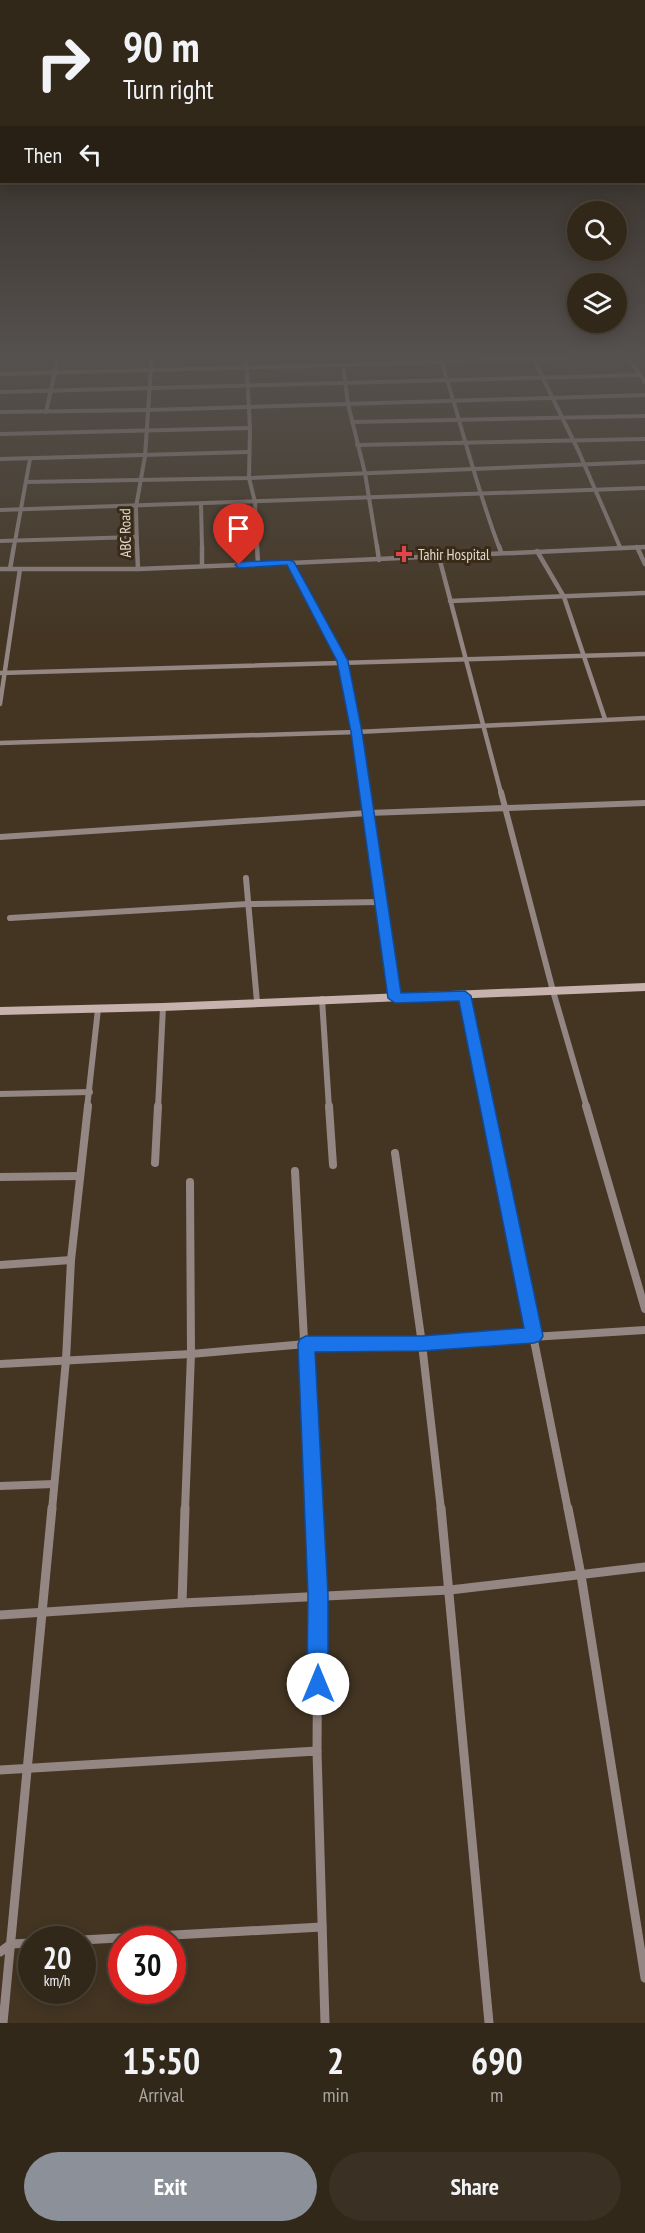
<!DOCTYPE html>
<style>
:root{--surface:#32281a;--page:#3a3023;--text:#f1f3f6;--muted:#a8a6a2;--line:#4d4439;--accent:#8c9099}
body{margin:0;font-family:"PT Sans Narrow",sans-serif;background:var(--page);color:var(--text);height:100vh;display:flex;flex-direction:column;font-size:22px;white-space:nowrap}
*{box-sizing:border-box;margin:0}
p{font-size:20px;color:var(--muted)}
.icon{flex:none;width:33px;height:33px;fill:none;stroke:currentColor;stroke-width:2;stroke-linecap:round;stroke-linejoin:round}
.map{position:relative;height:2023px;overflow:hidden}
.side{display:flex;flex-direction:column;background:var(--surface);flex:1}
.side>*{flex:none}
.hud{position:absolute;left:0px;top:0px;width:645px;height:183px;box-shadow:0 3px 15px #0003,0 0 0 2px var(--line);background:#32281a;color:var(--text);overflow:hidden}
.controls{position:absolute;left:567px;top:201px;display:grid;gap:12px}
.controls a{display:grid;place-items:center;width:60px;height:60px;border-radius:50%;background:var(--surface);box-shadow:0 3px 15px #0003,0 0 0 2px var(--line);font-size:30px}
.speed{position:absolute;left:18px;top:1926px;display:flex;gap:12px;font-size:30px;font-weight:700;text-align:center}
.speed>*{display:grid;place-content:center;width:78px;height:78px;border-radius:50%;background:var(--surface);box-shadow:0 3px 15px #0003,0 0 0 2px var(--line);line-height:1}
.speed small{font-size:15px;font-weight:400}
.speed .limit{border:9px solid #d22;background:#fff;color:#111}
.pin{position:absolute;display:grid;place-items:center;width:51px;height:51px;color:#fff;margin:-62px -26px;border-radius:50% 50% 50% 0;rotate:-45deg;box-shadow:0 0 6px #0007}
.pin .icon{rotate:45deg}
.me{position:absolute;width:66px;margin:-33px;rotate:0deg;stroke-linejoin:round;filter:drop-shadow(0 0 4px #0008)}
.turn{display:flex;align-items:center;gap:21px;height:126px;padding:0 24px;font-size:27px}
.turn .icon{width:78px;height:78px;stroke-width:2.5}
.turn b{display:block;font-size:42px;line-height:51px}
.then{display:flex;align-items:center;height:57px;padding:0 24px;background:#0003;gap:12px;font-size:22px}
.eta{display:flex;justify-content:space-evenly;align-items:center;height:102px;text-align:center}
.eta b{font-size:36px;font-weight:700;line-height:42px}
.primary-button{display:flex;gap:12px;margin-top:auto;padding:12px 24px}
.primary-button a{flex:1;height:69px;border-radius:36px;background:var(--accent);color:#fff;font-size:24px;font-weight:700;line-height:69px;text-align:center}
.primary-button a+a{background:var(--page);color:var(--text)}
.map>svg:first-child{display:block}
.lines{fill:none;stroke-linecap:round;stroke-linejoin:round}
.street-far4{stroke:#938683;stroke-width:4}
.street-far3{stroke:#938683;stroke-width:4.5}
.street-far2{stroke:#938683;stroke-width:6}
.street-far1{stroke:#938683;stroke-width:8}
.street{stroke:#938683;stroke-width:9}
.secondary{fill:#c7b2ad;fill-rule:evenodd}
.route{fill:#1a73e8;stroke:#114b97;stroke-width:1.5}
.health-dot{fill:#e0444e;stroke:#392b18;stroke-width:2}
.labels{text-anchor:middle;dominant-baseline:central;stroke-width:6;stroke-linejoin:round;paint-order:stroke}
.far-street-label{font-size:15px;fill:#e1d8cd;stroke:#392b18}
.far-poi-label{font-size:15px;fill:#e1d8cd;stroke:#392b18;text-anchor:start}
</style>
<div class="map">
<svg width="645" height="2023" viewBox="0 0 645 2023">
<rect width="100%" height="100%" fill="#433522"/>
<g class="lines">
<!-- street-far4 -->
<g class="street-far4">
<polyline points="0,354 20,354"/>
<polyline points="246,354 250,428 249,478 255,502 257,547"/>
<path d="M439,354C460,418 475,484 499,547"/>
<polyline points="531,354 578,450 620,547"/>
<polyline points="626,354 645,382"/>
<polyline points="343,365 626,356"/>
<polyline points="0,374 343,365 348,404 365,473 377,547"/>
<polyline points="0,392 641,375"/>
<polyline points="0,412 149,410 645,395"/>
<polyline points="46,412 59,354"/>
<polyline points="352,422 645,416"/>
<polyline points="0,434 250,428"/>
<polyline points="357,445 645,439"/>
<polyline points="0,459 248,452"/>
<polyline points="26,482 249,478 645,462"/>
<polyline points="201,504 202,547"/>
<polyline points="0,510 645,488"/>
<polyline points="0,541 137,537"/>
<polyline points="14,547 30,459"/>
<polyline points="137,547 136,507 145,456 152,354"/>
<polyline points="639,547 645,547"/>
</g>
<!-- street-far3 -->
<g class="street-far3">
<polyline points="137,546 138,569"/>
<polyline points="202,546 202,566"/>
<polyline points="257,546 258,564"/>
<polyline points="377,546 379,560"/>
<polyline points="499,546 501,552"/>
<polyline points="619,546 620,548"/>
<polyline points="637,547 645,564"/>
<polyline points="537,551 564,597 605,719"/>
<polyline points="439,557 501,793"/>
<polyline points="290,563 645,547"/>
<polyline points="0,569 20,569"/>
<polyline points="10,569 14,546"/>
<polyline points="450,601 645,593"/>
<polyline points="0,673 645,654"/>
<polyline points="0,704 20,569 138,569 290,563 342,661 357,732 366,793"/>
<polyline points="0,743 357,732 645,718"/>
</g>
<!-- street-far2 -->
<g class="street-far2">
<polyline points="366,792 395,998"/>
<polyline points="501,792 553,991 587,1108"/>
<polyline points="0,837 368,813 645,803"/>
<polyline points="246,878 257,1002"/>
<polyline points="10,918 248,904 381,902"/>
<polyline points="465,996 487,1108"/>
<polyline points="322,999 329,1108"/>
<polyline points="0,1094 90,1092"/>
<polyline points="87,1108 98,1009"/>
<polyline points="158,1108 163,1007"/>
</g>
<!-- street-far1 -->
<g class="street-far1">
<polyline points="329,1106 333,1165"/>
<polyline points="487,1106 568,1510"/>
<polyline points="586,1106 645,1309"/>
<polyline points="395,1153 422,1344 441,1510"/>
<polyline points="155,1163 158,1106"/>
<polyline points="295,1171 313,1510"/>
<polyline points="0,1177 80,1176"/>
<polyline points="0,1265 71,1260"/>
<polyline points="0,1364 191,1354 306,1344 422,1344 645,1330"/>
<polyline points="0,1486 54,1484"/>
<polyline points="52,1510 66,1360 71,1260 88,1106"/>
<polyline points="185,1510 191,1354 190,1182"/>
</g>
<!-- street -->
<g class="street">
<polyline points="313,1508 318,1595 317,1751"/>
<polyline points="441,1508 489,2023"/>
<polyline points="568,1508 581,1575 645,1978"/>
<polyline points="182,1603 185,1508"/>
<polyline points="0,1615 182,1603 450,1590 645,1567"/>
<polyline points="0,1770 317,1751 325,2023"/>
<polyline points="82,1940 322,1927"/>
<polyline points="0,1952 11,1944 32,1943"/>
<polyline points="3,2023 52,1508"/>
</g>
<!-- secondary -->
<polygon class="secondary" points="645,983 645,991 163,1011 0,1015 0,1007 163,1003"/>
</g>
<!-- sky -->
<linearGradient id="sky" x2="0" y2="1"><stop stop-color="#251d13"/><stop offset="0.56" stop-color="#55514f"/><stop offset="1" stop-color="#55514f" stop-opacity="0"/></linearGradient>
<rect width="645" height="637" fill="url(#sky)"/>
<!-- route -->
<polygon class="route" points="290,560 294,562 348,661 362,732 401,993 465,991 471,996 543,1336 540,1341 534,1343 422,1351 315,1352 328,1595 328,1684 325,1691 318,1694 310,1691 307,1684 308,1595 298,1344 300,1339 306,1336 422,1336 524,1328 459,1001 395,1003 388,998 351,732 337,661 287,565 239,568 235,565 239,562"/>
<!-- markers -->
<path class="health-dot" d="M401 545h6v6h6v6h-6v6h-6v-6h-6v-6h6z"/>
<g class="labels">
<!-- far-street labels -->
<g class="far-street-label">
<text transform="translate(125 533) rotate(-91)">ABC Road</text>
</g>
<!-- far-poi labels -->
<g class="far-poi-label">
<text x="418" y="554">Tahir Hospital</text>
</g>
</g>
</svg>
<div class="controls">
<a><svg class="icon" aria-label="search" viewBox="0 0 24 24"><circle cx="10" cy="10" r="6"/><path d="M15 15l6 6"/></svg></a>
<a><svg class="icon" aria-label="layers" viewBox="0 0 24 24"><path d="M12 4l9 5-9 5-9-5zM3 14l9 5 9-5"/></svg></a>
</div>
<div class="speed"><div>20<small>km/h</small></div><div class="limit">30</div></div>
<div class="pin" style="left:239px;top:565px;background:#d93025"><svg class="icon" aria-label="arrive" viewBox="0 0 24 24"><path d="M6 21V4h12l-3 4 3 4H6"/></svg></div>
<svg class="me" style="left:318px;top:1684px" viewBox="-20 -20 40 40"><circle r="19" fill="#fff"/><path d="M0-13L10 11 0 6-10 11z" fill="#1a73e8"/></svg>
<div class="hud">
<div class="turn"><svg class="icon" aria-label="right" viewBox="0 0 24 24"><path d="M7 20v-9h11M14 6l5 5-5 5"/></svg><div><b>90 m</b>Turn right</div></div>
<div class="then">Then<svg class="icon" aria-label="left" viewBox="0 0 24 24"><path d="M17 20v-9H6M10 6l-5 5 5 5"/></svg></div>
</div>
</div>
<section class="side">
<div class="eta">
<div><b>15:50</b><p>Arrival</p></div>
<div><b>2</b><p>min</p></div>
<div><b>690</b><p>m</p></div>
</div>
<div class="primary-button"><a>Exit</a><a>Share</a></div>
</section>
